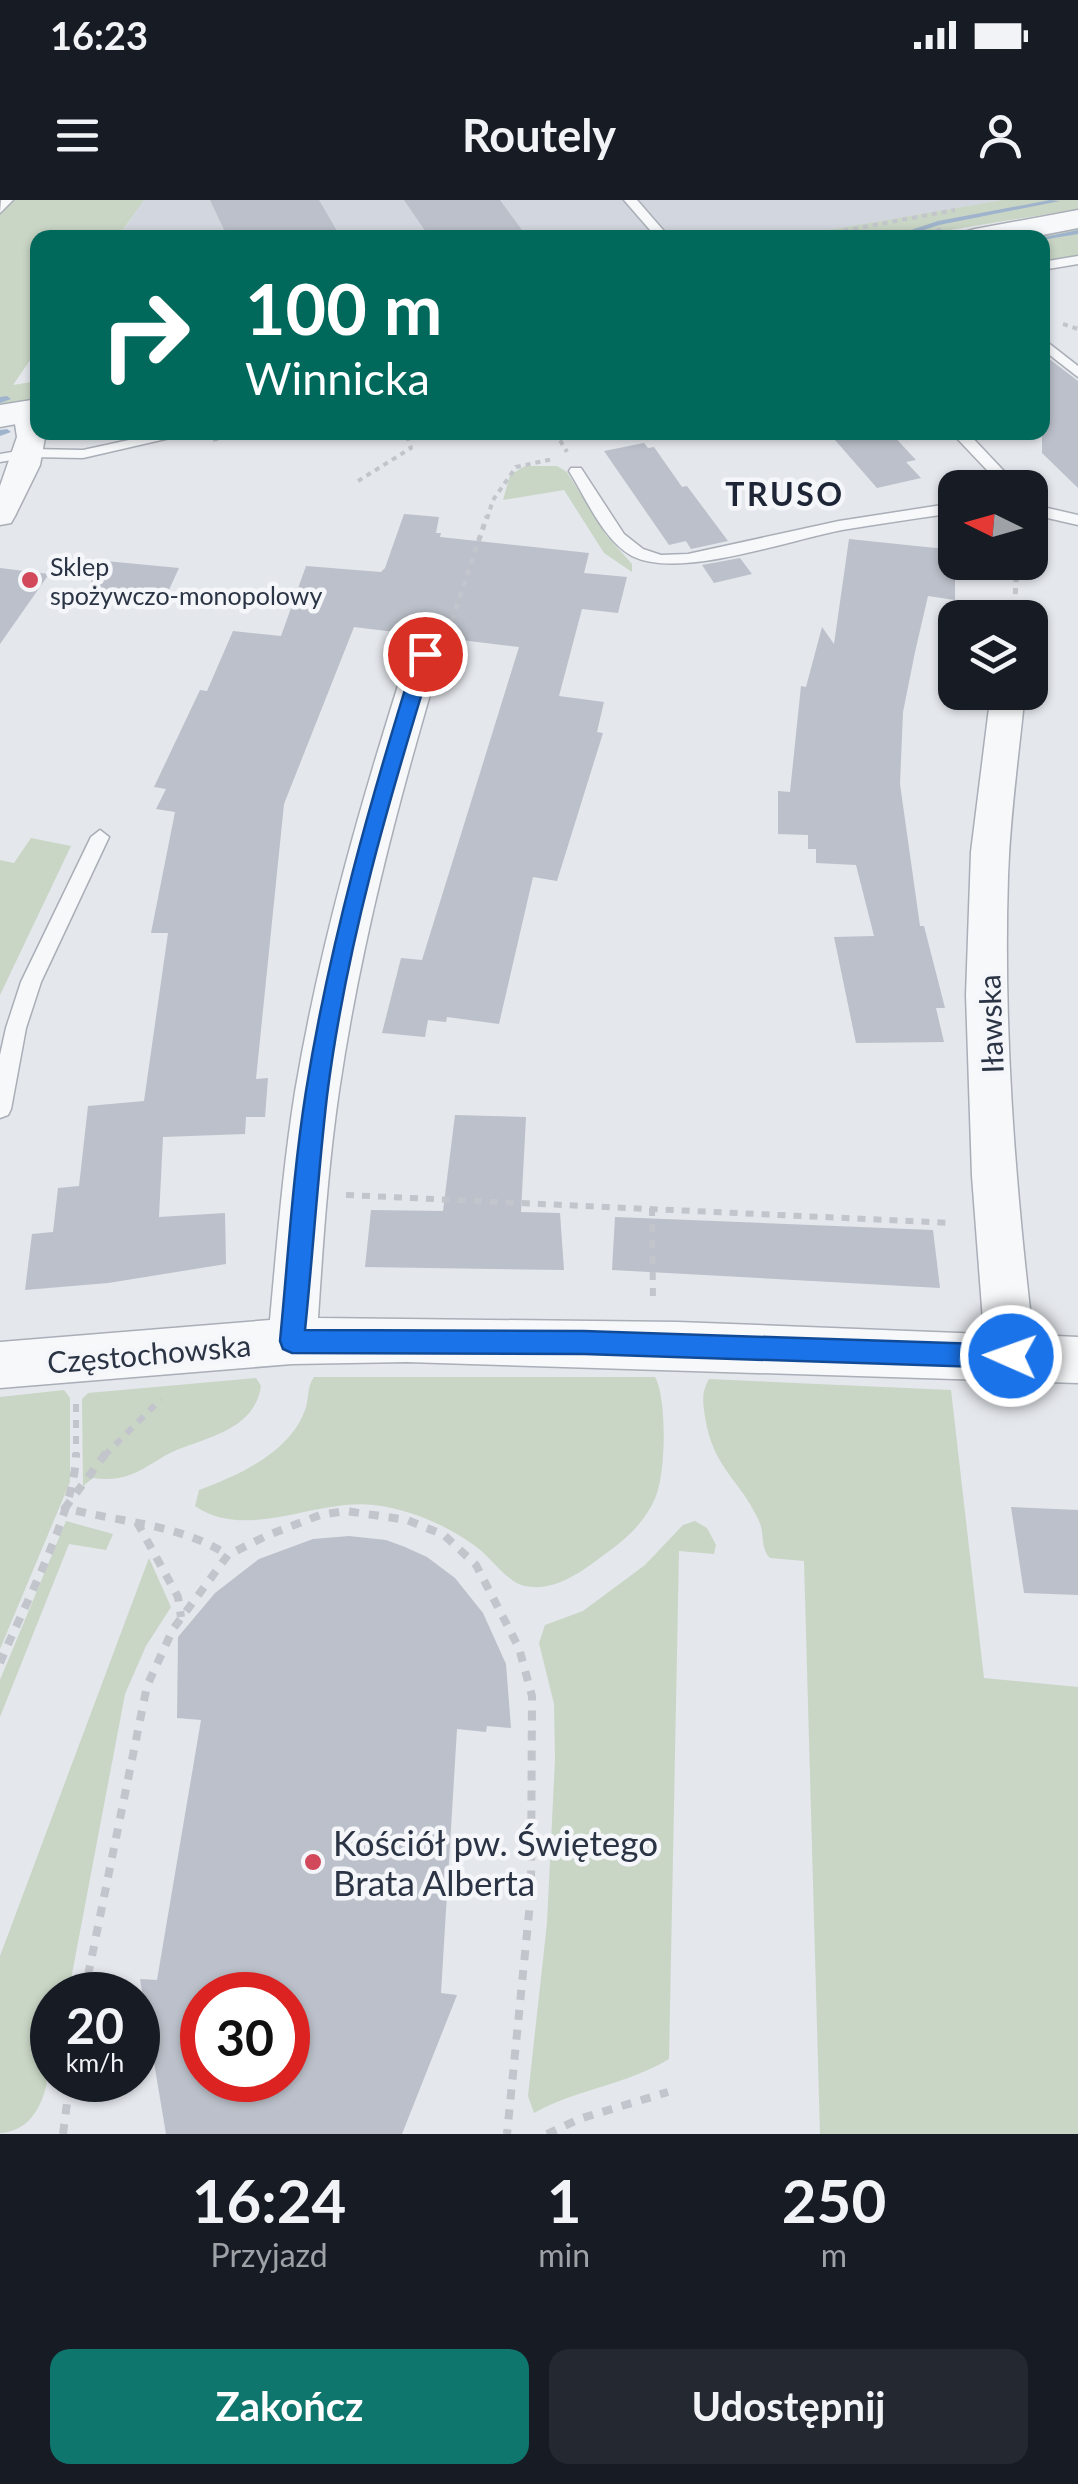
<!DOCTYPE html>
<html lang="pl">
<meta charset="utf-8">
<style>
:root{--surface:#171b24;--page:#242831;--text:#f1f3f6;--muted:#9ea1a6;--accent:#0f766e}
body{margin:0;font-family:Lato,sans-serif;background:var(--page);color:var(--text);height:100vh;display:flex;flex-direction:column;font-size:38px;white-space:nowrap}
*{box-sizing:border-box;margin:0}
p{font-size:32px;color:var(--muted)}
.icon{flex:none;width:55px;height:55px;fill:none;stroke:currentColor;stroke-width:2;stroke-linecap:round;stroke-linejoin:round}
.map{position:relative;height:1934px;overflow:hidden}
.drawer{display:flex;flex-direction:column;background:var(--surface);flex:1}
.drawer>*{flex:none}
.banner{position:absolute;left:30px;top:30px;width:1020px;height:210px;border-radius:20px;box-shadow:0 2px 8px #0004;background:#00695c;color:#fff;overflow:hidden}
.needle{width:65px;rotate:275deg}
.controls{position:absolute;left:938px;top:270px;display:grid;gap:20px}
.controls a{display:grid;place-items:center;width:110px;height:110px;border-radius:20px;background:var(--surface);box-shadow:0 2px 8px #0004;font-size:50px}
.speed{position:absolute;left:30px;top:1772px;display:flex;gap:20px;font-size:50px;font-weight:700;text-align:center}
.speed>*{display:grid;place-content:center;width:130px;height:130px;border-radius:50%;background:var(--surface);box-shadow:0 2px 8px #0004;line-height:1}
.speed small{font-size:25px;font-weight:400}
.speed .limit{border:15px solid #d22;background:#fff;color:#111}
.pin{position:absolute;display:grid;place-items:center;width:85px;height:85px;color:#fff;margin:-42px;border:5px solid #fff;border-radius:50%;box-shadow:0 2px 10px #0007}
.me{position:absolute;width:110px;margin:-55px;rotate:272deg;stroke-linejoin:round;filter:drop-shadow(0 0 8px #0008)}
.turn{display:flex;align-items:center;gap:35px;height:210px;padding:0 50px;font-size:45px}
.turn .icon{width:130px;height:130px;stroke-width:2.5}
.turn b{display:block;font-size:70px;line-height:85px}
.eta{display:flex;justify-content:space-evenly;align-items:center;height:170px;text-align:center}
.eta b{font-size:60px;font-weight:700;line-height:70px}
.button{display:flex;gap:20px;margin-top:auto;padding:20px 50px}
.button a{flex:1;height:115px;border-radius:20px;background:var(--accent);color:#fff;font-size:40px;font-weight:700;line-height:115px;text-align:center}
.button a+a{background:var(--page);color:var(--text)}
.status{display:flex;justify-content:space-between;align-items:center;height:70px;padding:0 50px;background:var(--surface);direction:ltr}
.status svg{height:28px;fill:currentColor}
header{display:flex;justify-content:space-between;align-items:center;height:130px;padding:0 50px;background:var(--surface);font-size:45px;font-weight:700}
.map>svg:first-child{display:block}
.built{fill:#d2d6de}
.green{fill:#c9d6c5}
.lines{fill:none;stroke-linecap:round;stroke-linejoin:round}
.stream{fill:#9fb4cc;fill-rule:evenodd}
.building{fill:#bbc0ca;fill-rule:evenodd}
.service-casing{stroke:#a9aeb7;stroke-width:3}
.minor-casing{stroke:#a9aeb7;stroke-width:3}
.tertiary-casing{stroke:#a9aeb7;stroke-width:3}
.path-far3{stroke:#c2c5cb;stroke-width:4;stroke-dasharray:5 5;stroke-linecap:butt}
.path-far2{stroke:#c2c5cb;stroke-width:5;stroke-dasharray:6 6;stroke-linecap:butt}
.path-far1{stroke:#c2c5cb;stroke-width:6;stroke-dasharray:8 8;stroke-linecap:butt}
.path{stroke:#c2c5cb;stroke-width:8;stroke-dasharray:10 10;stroke-linecap:butt}
.service{fill:#f7f8fa;fill-rule:evenodd}
.minor{fill:#f7f8fa;fill-rule:evenodd}
.tertiary{fill:#f7f8fa;fill-rule:evenodd}
.route{fill:#1a73e8;stroke:#114b97;stroke-width:2.5}
.poi-dot{fill:#d1495b;stroke:#f4f6f9;stroke-width:4}
.labels{text-anchor:middle;dominant-baseline:central;stroke-width:9;stroke-linejoin:round;paint-order:stroke}
.far-poi-label{font-size:25px;fill:#2b3445;stroke:#f4f6f9;text-anchor:start}
.street-label{font-size:30px;fill:#2b3445;stroke:#f4f6f9}
.far-district-label{font-size:32px;font-weight:bold;letter-spacing:2.5px;fill:#1d2536;stroke:#f4f6f9}
.near-poi-label{font-size:35px;fill:#2b3445;stroke:#f4f6f9;text-anchor:start}
</style>
<div class="status"><b>16:23</b><svg viewBox="0 0 49 12"><path d="M0 12V9h3v3zM5 12V6h3v6zM10 12V3h3v9zM15 12V0h3v12zM26 1h20v11H26zM47 4h2v5h-2z"/></svg></div>
<header><svg class="icon" aria-label="menu" viewBox="0 0 24 24"><path d="M4 6h16M4 12h16M4 18h16"/></svg>Routely<svg class="icon" aria-label="person" viewBox="0 0 24 24"><circle cx="12" cy="8" r="4"/><path d="M4 21q1-7 8-7t8 7"/></svg></header>
<div class="map">
<svg width="1078" height="1934" viewBox="0 0 1078 1934">
<rect width="100%" height="100%" fill="#e4e7ec"/>
<!-- built -->
<polygon class="built" points="144,0 1002,0 789,38 118,38"/>
<!-- green -->
<g class="green">
<polygon points="0,0 144,0 118,37 38,38 37,150 13,185 37,181 37,202 0,209"/>
<polygon points="1002,0 1078,0 1078,9 950,30 928,37 789,37"/>
<polygon points="1078,26 1078,60 1043,66 1042,38 1010,38"/>
<polygon points="525,266 557,266 567,272 606,335 632,364 632,372 604,353 564,290 503,300 510,275"/>
<polygon points="31,638 71,646 0,795 0,660 14,663"/>
<path d="M314,1177H655C667,1198 666,1271 656,1296C646,1322 624,1341 601,1357C580,1373 553,1392 525,1386C507,1382 493,1360 478,1348C447,1325 412,1310 374,1305C316,1298 247,1342 195,1306L199,1290C239,1275 292,1252 306,1207C309,1196 307,1187 314,1177Z"/>
<path d="M256,1178L261,1186C255,1227 213,1236 179,1249C146,1263 134,1284 93,1278L83,1286L82,1199L88,1193Z"/>
<path d="M709,1179L951,1190L984,1478L1078,1487V1934H820L804,1361L770,1358C760,1348 765,1334 759,1321C741,1280 713,1269 705,1217C703,1202 701,1193 709,1179Z"/>
<polygon points="64,1190 70,1198 70,1282 0,1449 0,1197"/>
<polygon points="66,1321 113,1334 106,1350 69,1344 0,1517 0,1480"/>
<path d="M695,1321L707,1328L716,1345L714,1354L679,1351L669,1859C626,1885 577,1889 534,1913L528,1896L547,1723L555,1560L554,1504L539,1443L545,1425L583,1411L645,1365L683,1325Z"/>
<path d="M149,1358L171,1407L146,1446L125,1494L68,1795H52C52,1835 59,1930 0,1933V1756Z"/>
</g>
<g class="lines">
<!-- stream -->
<g class="stream">
<polygon points="1050,0 1060,1 939,25 899,38 887,38 938,21"/>
<polygon points="1078,30 1078,34 1042,40 1042,38 1039,38"/>
<polygon points="0,197 7,196 11,199 0,203"/>
<polygon points="0,230 7,229 11,232 0,236"/>
</g>
</g>
<!-- building -->
<g class="building">
<polygon points="210,0 319,0 341,38 228,38"/>
<polygon points="404,0 500,0 522,30 477,38 430,38"/>
<polygon points="1048,158 1078,181 1078,288 1042,253 1042,159"/>
<polygon points="828,232 890,232 916,260 906,262 921,278 877,288"/>
<polygon points="644,243 648,248 654,247 682,287 687,286 728,341 691,349 686,341 669,345 604,251"/>
<polygon points="404,314 439,317 436,333 441,333 440,337 589,353 584,373 627,377 618,413 582,409 559,496 604,502 597,532 603,533 557,681 533,677 499,824 447,817 446,822 428,820 425,837 382,833 401,758 422,760 519,447 354,427 284,604 256,879 268,878 265,917 246,917 245,934 163,937 159,1017 225,1013 226,1064 108,1083 25,1090 32,1034 53,1032 58,988 79,986 88,906 144,901 168,733 151,733 175,612 156,609 166,589 154,587 200,490 207,491 233,431 281,436 306,366 381,372 385,368"/>
<polygon points="849,339 955,350 955,400 928,396 915,452 903,512 900,584 920,726 924,726 945,808 936,808 944,842 856,843 834,737 874,736 856,665 816,663 816,649 808,649 808,635 778,634 778,591 790,592 801,486 806,487 822,427 834,444"/>
<polygon points="740,358 752,374 714,383 702,365"/>
<polygon points="85,359 179,368 162,405 96,398"/>
<polygon points="0,368 49,374 0,444"/>
<polygon points="455,915 526,917 521,1012 560,1013 564,1070 365,1067 371,1010 443,1011"/>
<polygon points="615,1017 933,1030 940,1088 612,1070"/>
<polygon points="1011,1307 1078,1310 1078,1395 1024,1393"/>
<path d="M349,1336L386,1340L405,1347L427,1357L455,1378L483,1413L506,1464L511,1528L487,1526L486,1532L457,1529L441,1793L457,1795L402,1934H166L140,1779L157,1780L201,1520L177,1518L178,1437L215,1393L259,1359L313,1339ZM202,1795H288V1880H202Z"/>
</g>
<g class="lines">
<!-- service casing -->
<g class="service-casing">
<g id="service">
<polygon points="13,0 0,13 1,0"/>
<polygon points="624,0 637,0 670,38 657,38"/>
<polygon points="1078,56 1078,64 1042,70 1042,62"/>
<polygon points="1042,138 1078,166 1078,177 1042,149"/>
<polygon points="166,232 196,232 83,258 30,257 0,262 0,254 30,249 83,250"/>
<polygon points="951,232 967,232 1020,288 1004,288"/>
<path d="M571,268H581L624,334L643,349L661,355L688,354L839,321L955,303V313C917,318 879,324 842,330C789,340 679,380 632,356C603,340 586,298 569,271Z"/>
<polygon points="1030,304 1078,315 1078,325 1030,314"/>
<polygon points="100,630 109,637 41,782 26,828 11,909 8,915 0,918 0,855 6,828 21,782 91,637"/>
</g>
</g>
<!-- minor casing -->
<g class="minor-casing">
<g id="minor">
<polygon points="27,202 38,206 38,232 46,232 40,265 15,316 11,323 0,325 0,286 17,237 13,211 17,205"/>
<path d="M425,443L437,446L442,454C399,598 361,742 339,891C328,966 323,1042 318,1118L678,1122L984,1134L972,976L966,795L971,652L991,492H1025C1019,553 1010,615 1008,676C1003,829 1015,983 1033,1135L1078,1137V1183L407,1162L292,1164L0,1188V1142L270,1120C277,1044 283,967 295,892C320,743 362,598 408,454L413,446Z"/>
</g>
</g>
<!-- tertiary casing -->
<g class="tertiary-casing">
<g id="tertiary">
<polygon points="1078,10 1078,28 1027,38 960,38 964,32 975,29"/>
<polygon points="38,199 38,220 0,227 0,205"/>
</g>
</g>
<!-- path-far3 -->
<g class="path-far3">
<polyline points="804,38 955,10"/>
<polyline points="918,38 941,29"/>
<polyline points="1063,124 1078,129"/>
<polyline points="555,232 567,252"/>
<polyline points="213,240 249,232"/>
<polyline points="358,281 411,248 406,232"/>
<polyline points="487,319 493,300 516,267 553,259"/>
</g>
<!-- path-far2 -->
<g class="path-far2">
<polyline points="1014,418 1017,362"/>
<polyline points="448,432 487,316"/>
</g>
<!-- path-far1 -->
<g class="path-far1">
<polyline points="346,995 953,1023"/>
<polyline points="652,1008 653,1102"/>
<polyline points="76,1204 76,1256"/>
<polyline points="104,1256 161,1199"/>
</g>
<!-- path -->
<g class="path">
<path d="M106,1253L65,1308C122,1323 177,1323 228,1355"/>
<polyline points="137,1322 178,1397 181,1417"/>
<path d="M0,1463C23,1407 76,1311 76,1253"/>
<polyline points="84,1795 147,1486 173,1429 228,1355 266,1336 320,1315 346,1311 407,1320 444,1335 476,1365 519,1448 532,1496 531,1693 507,1934"/>
<polyline points="63,1934 70,1880"/>
<polyline points="547,1934 579,1919 668,1892"/>
</g>
<!-- service -->
<use href="#service" class="service"/>
<!-- minor -->
<use href="#minor" class="minor"/>
<!-- tertiary -->
<use href="#tertiary" class="tertiary"/>
</g>
<!-- route -->
<path class="route" d="M425,448L434,454C389,599 346,745 327,896C318,973 313,1052 305,1130L584,1131L1011,1145L1020,1148L1024,1156L1020,1164L1011,1168L584,1154L292,1153L283,1149L280,1141C288,1058 293,973 306,891C330,741 371,598 416,454Z"/>
<!-- markers -->
<g class="poi-dot">
<circle cx="30" cy="380" r="10"/>
<circle cx="313" cy="1662" r="10"/>
</g>
<g class="labels">
<!-- far-poi labels -->
<g class="far-poi-label">
<text x="50" y="366">Sklep<tspan x="50" dy="29">spożywczo-monopolowy</tspan></text>
</g>
<!-- street labels -->
<g class="street-label">
<text transform="translate(990 824) rotate(-92)">Iławska</text>
<text transform="translate(149 1153) rotate(-5)">Częstochowska</text>
</g>
<!-- far-district labels -->
<g class="far-district-label">
<text x="785" y="293">TRUSO</text>
</g>
<!-- near-poi labels -->
<g class="near-poi-label">
<text x="333" y="1642">Kościół pw. Świętego<tspan x="333" dy="40">Brata Alberta</tspan></text>
</g>
</g>
</svg>
<div class="controls">
<a><svg class="needle" viewBox="-14 -14 28 28"><path d="M0-13l5 13h-10z" fill="#e53935"/><path d="M0 13l5-13h-10z" fill="#9ea1a6"/></svg></a>
<a><svg class="icon" aria-label="layers" viewBox="0 0 24 24"><path d="M12 4l9 5-9 5-9-5zM3 14l9 5 9-5"/></svg></a>
</div>
<div class="speed"><div>20<small>km/h</small></div><div class="limit">30</div></div>
<div class="pin" style="left:425px;top:454px;background:#d93025"><svg class="icon" aria-label="arrive" viewBox="0 0 24 24"><path d="M6 21V4h12l-3 4 3 4H6"/></svg></div>
<svg class="me" style="left:1011px;top:1156px" viewBox="-20 -20 40 40"><circle r="17" fill="#1a73e8" stroke="#fff" stroke-width="3"/><path d="M0-11L8 9 0 5-8 9z" fill="#fff"/></svg>
<div class="banner">
<div class="turn"><svg class="icon" aria-label="right" viewBox="0 0 24 24"><path d="M7 20v-9h11M14 6l5 5-5 5"/></svg><div><b>100 m</b>Winnicka</div></div>
</div>
</div>
<section class="drawer">
<div class="eta">
<div><b>16:24</b><p>Przyjazd</p></div>
<div><b>1</b><p>min</p></div>
<div><b>250</b><p>m</p></div>
</div>
<div class="button"><a>Zakończ</a><a>Udostępnij</a></div>
</section>
